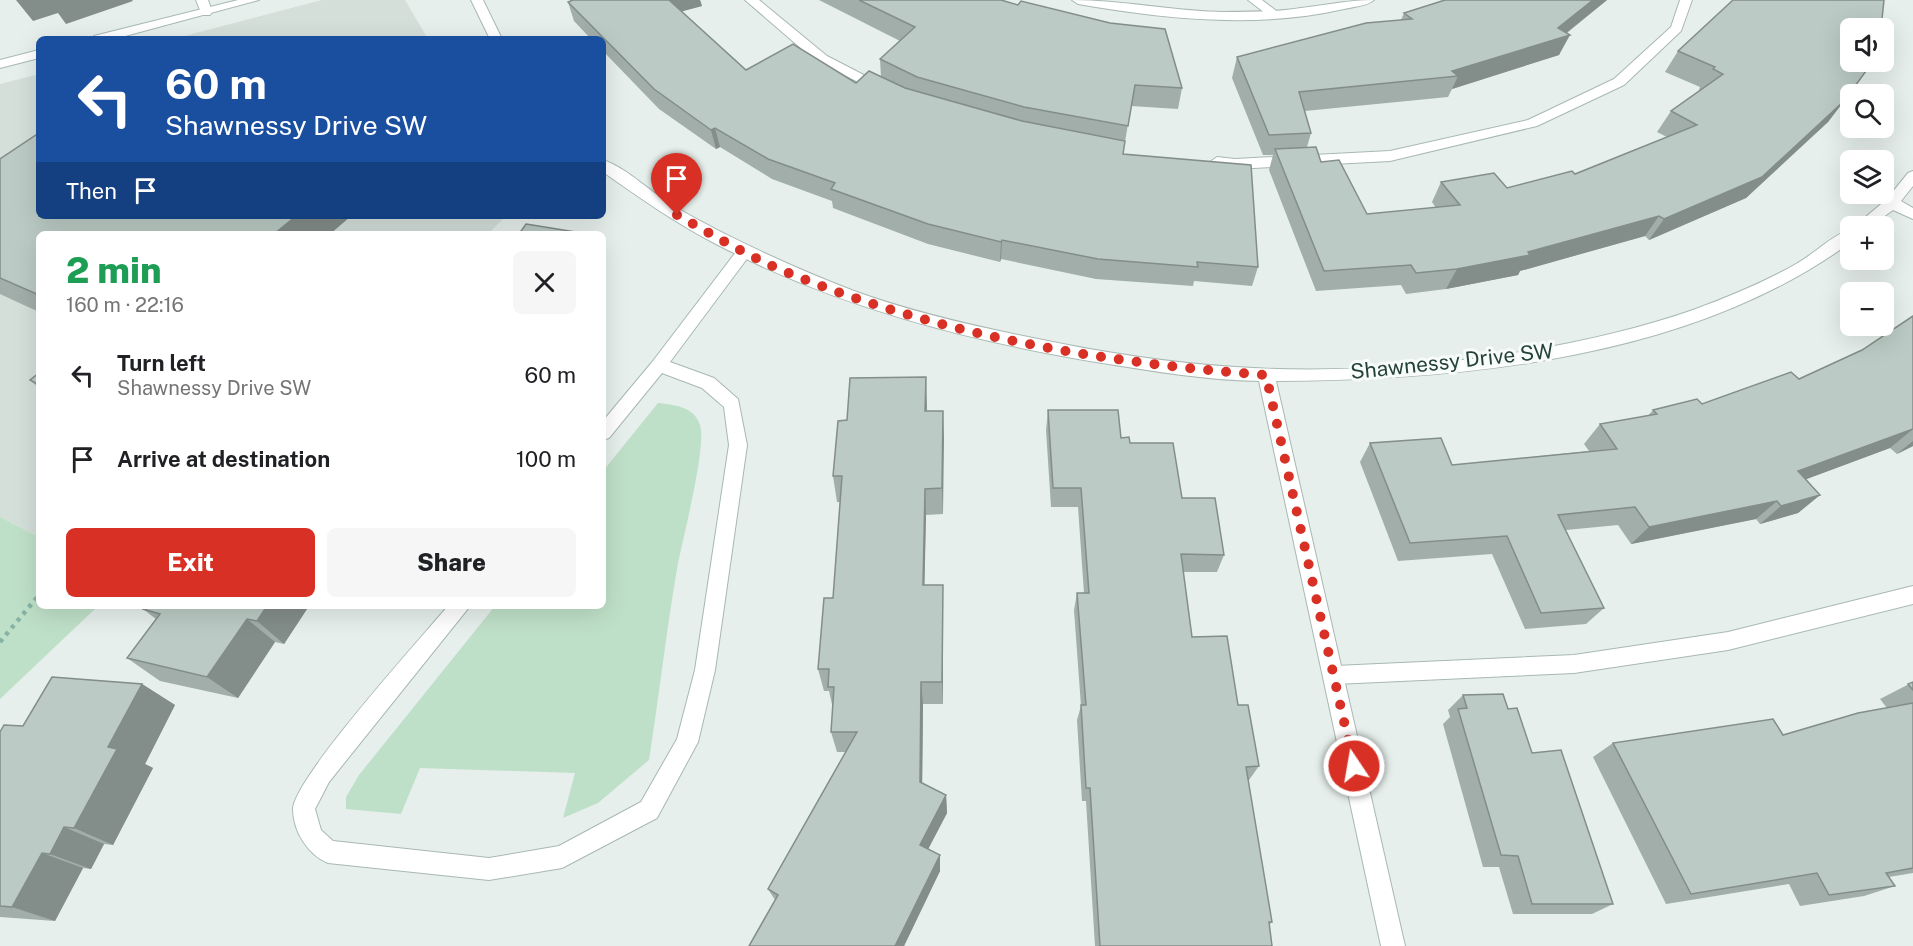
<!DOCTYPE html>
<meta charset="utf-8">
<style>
:root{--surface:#fff;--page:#f6f6f6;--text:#202124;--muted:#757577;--accent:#d93025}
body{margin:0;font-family:"Public Sans",sans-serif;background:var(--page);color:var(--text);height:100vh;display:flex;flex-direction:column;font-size:22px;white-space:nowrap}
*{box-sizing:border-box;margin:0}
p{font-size:20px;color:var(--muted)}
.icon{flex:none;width:33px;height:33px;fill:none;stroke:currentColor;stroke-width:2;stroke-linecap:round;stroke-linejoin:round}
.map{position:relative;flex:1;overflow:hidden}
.details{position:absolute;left:36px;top:231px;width:570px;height:378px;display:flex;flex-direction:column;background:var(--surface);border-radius:9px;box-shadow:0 6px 24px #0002}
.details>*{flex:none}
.banner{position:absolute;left:36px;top:36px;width:570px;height:183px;border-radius:9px;box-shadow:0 6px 24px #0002;background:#1a4fa0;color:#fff;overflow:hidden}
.tools{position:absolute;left:1840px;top:18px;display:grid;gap:12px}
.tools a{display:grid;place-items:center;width:54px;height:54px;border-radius:9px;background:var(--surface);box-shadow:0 6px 24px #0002;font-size:30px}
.pin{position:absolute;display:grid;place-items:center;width:51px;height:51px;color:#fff;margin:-62px -26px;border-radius:50% 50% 50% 0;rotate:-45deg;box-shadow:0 0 6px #0007}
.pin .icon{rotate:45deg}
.me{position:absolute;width:66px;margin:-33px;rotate:348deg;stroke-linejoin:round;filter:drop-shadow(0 0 4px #0008)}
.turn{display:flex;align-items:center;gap:21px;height:126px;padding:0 30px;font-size:27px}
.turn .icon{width:78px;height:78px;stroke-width:2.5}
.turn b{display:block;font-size:42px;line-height:51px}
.then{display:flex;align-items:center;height:57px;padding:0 30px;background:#0003;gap:12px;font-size:22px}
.round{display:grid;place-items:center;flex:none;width:63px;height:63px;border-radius:9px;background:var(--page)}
.headline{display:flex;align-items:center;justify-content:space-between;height:102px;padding:0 30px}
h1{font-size:36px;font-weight:800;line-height:45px;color:#1e9e55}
.action{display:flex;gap:12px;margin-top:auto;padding:12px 30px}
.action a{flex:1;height:69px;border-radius:9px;background:var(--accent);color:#fff;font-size:24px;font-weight:800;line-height:69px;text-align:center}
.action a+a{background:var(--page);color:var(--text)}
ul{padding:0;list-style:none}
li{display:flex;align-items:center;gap:18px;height:84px;padding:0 30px}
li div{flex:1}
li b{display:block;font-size:22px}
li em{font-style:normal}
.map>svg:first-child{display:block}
.built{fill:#d4dfda}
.green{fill:#bfe0c8}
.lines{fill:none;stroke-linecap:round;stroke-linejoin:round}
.service-casing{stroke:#a8b8b2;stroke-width:2}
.minor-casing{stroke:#a8b8b2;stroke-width:2}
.path{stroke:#86b3a5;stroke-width:4.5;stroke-dasharray:4 5;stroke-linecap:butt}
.service{fill:#fff;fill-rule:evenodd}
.minor{fill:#fff;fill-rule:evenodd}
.wall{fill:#a1aea9}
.shaded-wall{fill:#838d89}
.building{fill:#bbcac4;stroke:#838d89;stroke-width:1.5}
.route{stroke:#d93025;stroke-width:10;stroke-dasharray:0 18}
.labels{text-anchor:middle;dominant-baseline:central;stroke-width:6;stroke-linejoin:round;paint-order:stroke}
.street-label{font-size:21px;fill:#24423a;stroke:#f7fbf9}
</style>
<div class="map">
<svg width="1913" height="946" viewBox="0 0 1913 946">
<rect width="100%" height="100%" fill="#e6efeb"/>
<!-- built -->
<g class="built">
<polygon points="322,0 405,0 428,39 173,39"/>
<polygon points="39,74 39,216 506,216 488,234 39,234 39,537 0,517 0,84"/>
</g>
<!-- green -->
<g class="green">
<path d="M658,403C674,405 694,406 700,425C707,447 682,541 677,569C666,633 659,697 649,760L598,803L563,818L575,773L420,768L401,814L346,809V797L359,775L495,606H603V471Z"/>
<polygon points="0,517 39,537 39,606 98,606 0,699"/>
</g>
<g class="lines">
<!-- service casing -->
<g class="service-casing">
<g id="service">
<polygon points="196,0 208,0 212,12 210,15 202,15"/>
<polygon points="745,0 759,0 827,56 889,88 887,91 877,91 817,62"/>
<polygon points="1248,0 1262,0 1279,13 1277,16 1269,16"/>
<polygon points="1680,0 1692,0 1681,31 1624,85 1537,126 1390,161 1235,169 1217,167 1210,162 1217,157 1235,159 1390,151 1528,120 1614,79 1671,27"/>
<path d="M744,247L749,248L752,252L749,256L670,362L714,378L738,399L747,445L715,670L698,742L657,818L562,868L489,880L328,863C308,855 293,831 293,809C294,778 422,637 448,606H470L329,782L315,809L321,830L333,841L489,858L559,846L641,802L677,739L695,670L729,445L724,407L702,388L662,373L609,438L603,440V421L653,361L739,248Z"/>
<polygon points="1913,586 1913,604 1728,650 1574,673 1335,684 1328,682 1325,675 1328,668 1335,666 1574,655 1728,632"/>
</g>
</g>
<!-- minor casing -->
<g class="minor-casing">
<g id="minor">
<polygon points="238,0 259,0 114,39 93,39 94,36"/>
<polygon points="471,0 483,0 502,39 490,39"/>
<path d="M1072,0C1122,0 1172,11 1223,12C1249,12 1276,12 1301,8C1326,5 1349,0 1374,0C1367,6 1353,7 1344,9C1257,29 1164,19 1078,4Z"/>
<polygon points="39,50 39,58 0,68 0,60"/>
<path d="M603,160C629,169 651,193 675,207C733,240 792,267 854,291C912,312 973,326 1033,338C1100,352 1168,363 1236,367C1377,377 1560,356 1693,310C1728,297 1763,283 1796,264C1814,254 1831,236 1851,229V242C1693,358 1466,380 1276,381L1405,946H1381L1259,381C1206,380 1153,371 1102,363C969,341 837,307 718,245C677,224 640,198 603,172Z"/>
<polygon points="1913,171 1913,186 1901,201 1913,208 1913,219 1893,210 1871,226 1855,226 1887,199 1908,173"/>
</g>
</g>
<!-- path -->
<polyline class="path" points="0,642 39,595"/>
<!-- service -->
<use href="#service" class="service"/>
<!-- minor -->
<use href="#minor" class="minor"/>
</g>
<!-- wall -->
<g class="wall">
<polygon points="570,0 700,0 702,6 681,11 746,70 856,83 881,77 880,59 900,41 819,0 1001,0 1182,88 1178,109 1131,106 1123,154 1258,267 1252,286 1194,281 1193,286 1096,279 1001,259 1000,262 928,244 833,208 832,201 772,179 720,147 716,149 659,109 603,51 603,39 591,39 574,21 568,2 570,1"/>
<polygon points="1445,0 1607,0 1567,33 1559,55 1452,89 1448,97 1305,111 1311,133 1307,147 1367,214 1436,208 1432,202 1441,182 1507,188 1575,174 1667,137 1657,132 1671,111 1700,90 1699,90 1700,87 1665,72 1678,51 1844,101 1828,122 1746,198 1649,240 1645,236 1520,271 1518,275 1446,289 1406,294 1401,285 1316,291 1269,170 1273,155 1263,155 1232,78 1237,57 1401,20 1404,13"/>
<polygon points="0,159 351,216 330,234 39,234 39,312 0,294"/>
<polygon points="1913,316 1913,446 1897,454 1890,448 1806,479 1820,495 1798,513 1760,524 1756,519 1631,544 1618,525 1566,530 1604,608 1586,624 1525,629 1492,554 1398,561 1360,462 1370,443 1452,465 1589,451 1584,444 1600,424 1648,416 1653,410 1702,404 1799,379 1862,350"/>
<polygon points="39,373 39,388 30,380"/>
<polygon points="1048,410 1121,438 1130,443 1182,498 1224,555 1217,572 1183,572 1192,637 1238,705 1259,766 1249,780 1248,780 1272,922 1269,925 1272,946 1095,946 1086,801 1082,801 1077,720 1081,706 1074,610 1077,593 1084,593 1078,507 1051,507 1046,430"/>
<polygon points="927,411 943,411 943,514 926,515 924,585 943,609 943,704 923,704 922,783 946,795 947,813 928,849 940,871 904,946 749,946 775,900 768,889 846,752 837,752 831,732 833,709 829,691 824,691 818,669 833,598 840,502 837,502 833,476 847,420"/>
<polygon points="309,606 284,644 275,642 238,698 160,681 127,658 156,619 143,609"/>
<polygon points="1913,682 1913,873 1889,877 1895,886 1864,896 1800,906 1789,884 1666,904 1593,757 1613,743 1783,735 1887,708 1880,699"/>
<polygon points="142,684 175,705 145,764 153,768 113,845 104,844 91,869 83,868 55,921 0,917 0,732 23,726"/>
<polygon points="1463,695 1508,709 1613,904 1592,914 1513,914 1499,867 1483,867 1443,724 1450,717 1448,710"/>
</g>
<!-- shaded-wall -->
<g class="shaded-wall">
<polygon points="16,0 132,0 133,1 66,24 58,13 33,21"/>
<polygon points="665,0 700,0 702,6 669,15"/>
<polygon points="1593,0 1607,0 1561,37 1570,35 1559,55 1452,89 1458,76 1452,71 1558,28"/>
<polygon points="1844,101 1828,122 1746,198 1649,240 1664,219"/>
<polygon points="715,128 720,147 716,149 711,130"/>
<polygon points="296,216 351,216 330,234 274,234"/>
<polygon points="1659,216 1645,236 1520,271 1518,275 1446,289 1457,269 1528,252"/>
<polygon points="1002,240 1001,259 1000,262 1001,242"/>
<polygon points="926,377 927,406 926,439 925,411"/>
<polygon points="943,411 944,438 943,514 942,488"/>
<polygon points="1913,429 1890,448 1777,490 1798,471"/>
<polygon points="1913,441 1913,446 1897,454"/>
<polygon points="925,489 926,515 924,609 923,585"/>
<polygon points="1820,495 1798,513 1760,524 1781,506"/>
<polygon points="1777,501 1756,519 1631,544 1649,527"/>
<polygon points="943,585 943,704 942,682"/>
<polygon points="267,606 309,606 284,644 257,621"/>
<polygon points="247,619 275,642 238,698 207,677"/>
<polygon points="921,682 923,704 922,801 920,782"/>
<polygon points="142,684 175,705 145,764 153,768 113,845 74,828 108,747"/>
<polygon points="946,795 947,813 922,861 920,845"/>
<polygon points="64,827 104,844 91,869 50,854"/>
<polygon points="42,853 83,868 55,921 12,907"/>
<polygon points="940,855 940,871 904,946 895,946"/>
</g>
<!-- building -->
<g class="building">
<polygon points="573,0 669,0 746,70 793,44 856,83 869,71 905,88 1022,121 1125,141 1123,154 1251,165 1258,267 1197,262 1198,267 1098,259 1002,240 1001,242 928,224 831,189 835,183 768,159 715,128 711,130 654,89 568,2"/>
<polygon points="859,0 1001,0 1018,5 1021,1 1110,23 1165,29 1182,88 1135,85 1128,126 1024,107 917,77 880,59 915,27"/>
<polygon points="1445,0 1593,0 1558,28 1570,35 1452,71 1458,76 1299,92 1311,133 1269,135 1237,57 1366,23 1412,19 1404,13"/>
<polygon points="1733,0 1884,0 1881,28 1851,28 1851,62 1871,62 1869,67 1844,101 1762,177 1664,219 1659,216 1528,252 1530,255 1457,269 1416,273 1411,265 1324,271 1275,149 1316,147 1321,162 1339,160 1367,214 1460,205 1441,182 1494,173 1507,188 1572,171 1575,174 1697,125 1671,111 1723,74 1713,69 1715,67 1678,51"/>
<polygon points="39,133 39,216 296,216 274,234 39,234 39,295 0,278 0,159"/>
<polygon points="526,224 588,234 519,234"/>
<polygon points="1913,316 1913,429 1798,471 1820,495 1781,506 1777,501 1649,527 1635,507 1558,515 1604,608 1541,613 1507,536 1410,543 1370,443 1441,438 1452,465 1617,449 1600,424 1657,414 1653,410 1697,399 1702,404 1791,372 1799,379 1862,350"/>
<polygon points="39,373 39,385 30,380"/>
<polygon points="926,377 925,411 943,411 942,488 925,489 923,585 943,585 942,682 921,682 920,782 946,795 920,845 940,855 895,946 749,946 778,895 768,889 857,732 831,732 834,687 828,687 829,669 818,669 824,598 833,598 842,476 833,476 838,421 847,420 850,378"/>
<polygon points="1048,410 1118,410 1121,438 1129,437 1130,443 1173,443 1182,498 1215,498 1224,555 1181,554 1192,637 1227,636 1238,705 1248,705 1259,766 1246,767 1272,922 1269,922 1272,946 1100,946 1090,788 1086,788 1081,705 1086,705 1077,593 1089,593 1081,488 1053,488"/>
<polygon points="145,606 267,606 257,621 247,619 207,677 127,658 160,614 143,609"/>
<polygon points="52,677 142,684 108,747 117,749 74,828 64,827 50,854 42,853 12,907 0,906 0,732 4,725 23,726"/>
<polygon points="1913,682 1913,690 1908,684"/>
<polygon points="1503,694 1508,709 1517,708 1532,753 1561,750 1613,904 1532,904 1518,856 1501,855 1458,709 1467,708 1463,695"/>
<polygon points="1913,703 1913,868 1886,873 1895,886 1829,895 1817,873 1691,894 1613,743 1773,719 1783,735 1858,713"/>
</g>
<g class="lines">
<!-- route -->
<path class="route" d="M677,215C713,235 748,256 786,272C938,335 1102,363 1266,375L1354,766"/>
</g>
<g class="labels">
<!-- street labels -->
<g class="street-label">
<text transform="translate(1452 361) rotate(-6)">Shawnessy Drive SW</text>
</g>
</g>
</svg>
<div class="tools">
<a><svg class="icon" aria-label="sound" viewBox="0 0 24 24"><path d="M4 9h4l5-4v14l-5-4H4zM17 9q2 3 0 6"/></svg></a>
<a><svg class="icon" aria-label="search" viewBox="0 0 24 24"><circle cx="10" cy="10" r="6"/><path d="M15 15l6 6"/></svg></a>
<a><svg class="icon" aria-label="layers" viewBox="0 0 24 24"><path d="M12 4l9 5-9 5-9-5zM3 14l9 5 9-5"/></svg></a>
<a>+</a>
<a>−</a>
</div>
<div class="pin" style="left:677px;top:215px;background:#d93025"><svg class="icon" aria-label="arrive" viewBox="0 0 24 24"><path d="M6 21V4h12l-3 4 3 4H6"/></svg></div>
<svg class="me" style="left:1354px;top:766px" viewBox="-20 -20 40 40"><circle r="17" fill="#d93025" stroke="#fff" stroke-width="3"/><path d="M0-11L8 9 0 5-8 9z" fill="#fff"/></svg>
<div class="banner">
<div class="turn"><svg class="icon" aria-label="left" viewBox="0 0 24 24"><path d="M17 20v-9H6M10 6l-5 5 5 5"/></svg><div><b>60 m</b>Shawnessy Drive SW</div></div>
<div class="then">Then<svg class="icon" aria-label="arrive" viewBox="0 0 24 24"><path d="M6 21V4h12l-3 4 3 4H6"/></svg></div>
</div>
<section class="details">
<div class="headline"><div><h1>2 min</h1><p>160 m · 22:16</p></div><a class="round"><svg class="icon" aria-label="close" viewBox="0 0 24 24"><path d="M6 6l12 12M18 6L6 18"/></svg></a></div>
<ul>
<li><svg class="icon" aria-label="left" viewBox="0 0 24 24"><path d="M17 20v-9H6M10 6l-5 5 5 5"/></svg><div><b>Turn left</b><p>Shawnessy Drive SW</p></div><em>60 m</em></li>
<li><svg class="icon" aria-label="arrive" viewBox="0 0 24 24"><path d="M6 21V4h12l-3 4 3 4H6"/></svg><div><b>Arrive at destination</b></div><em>100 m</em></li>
</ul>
<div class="action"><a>Exit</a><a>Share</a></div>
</section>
</div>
